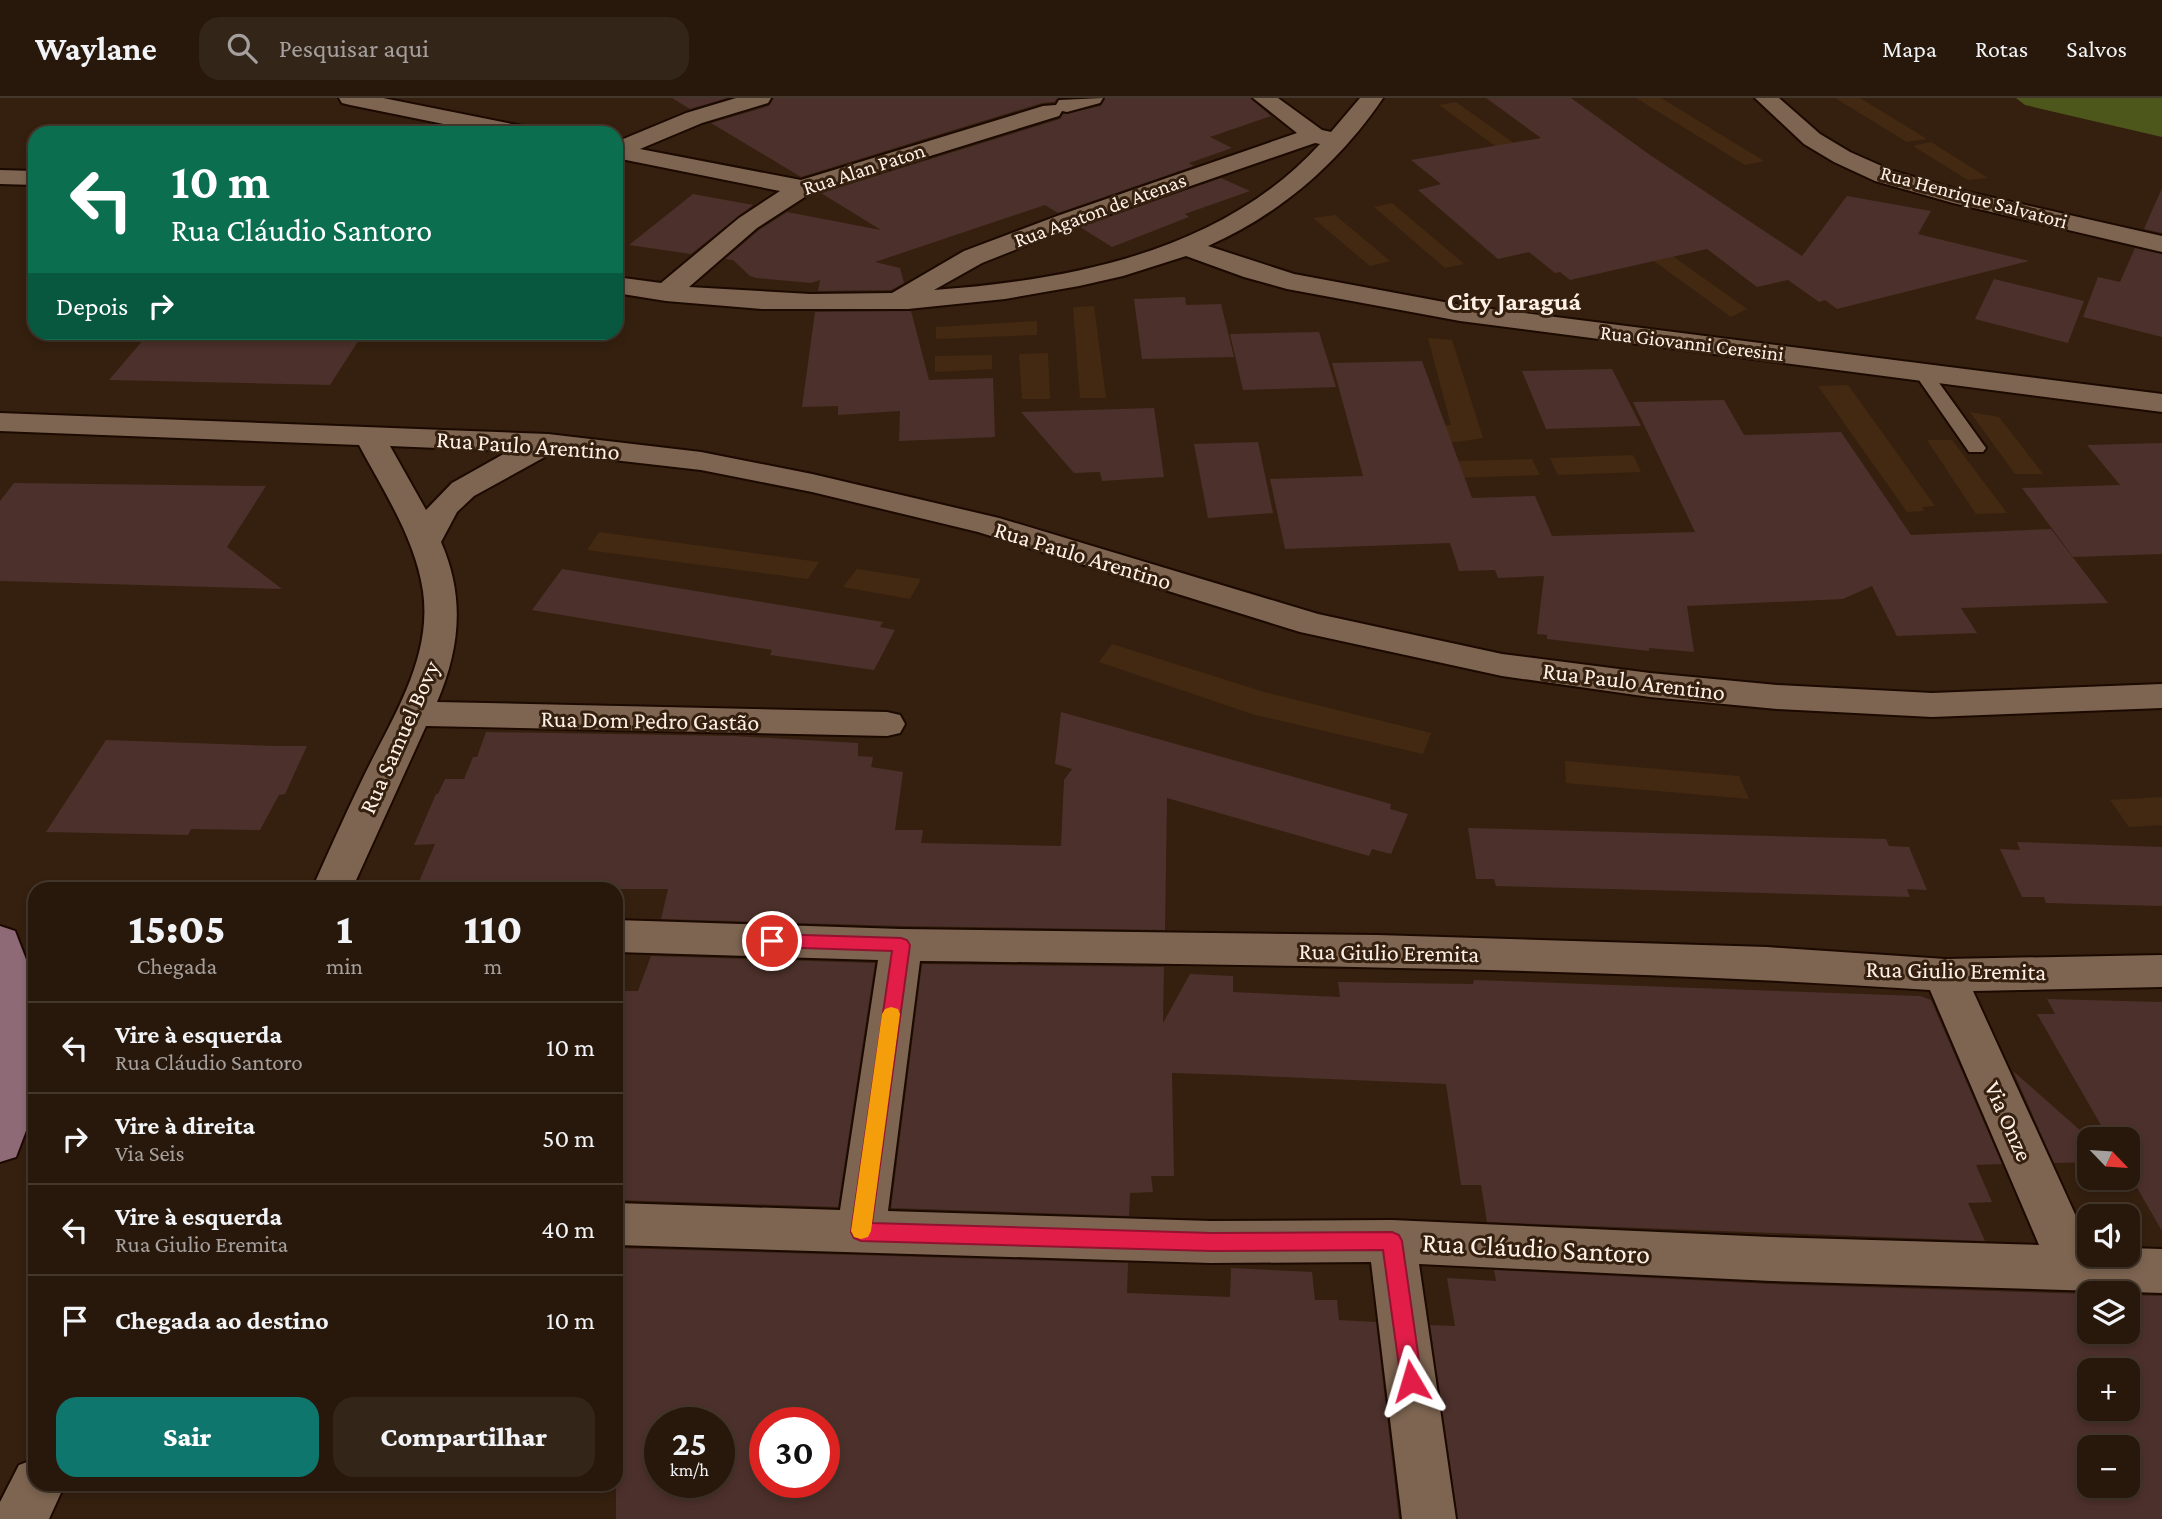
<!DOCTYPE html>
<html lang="pt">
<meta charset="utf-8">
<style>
:root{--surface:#28180b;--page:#342519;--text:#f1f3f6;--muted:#a5a09d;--line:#44372c;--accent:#0f766e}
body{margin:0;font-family:"Crimson Pro",serif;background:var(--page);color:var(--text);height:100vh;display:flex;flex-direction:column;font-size:26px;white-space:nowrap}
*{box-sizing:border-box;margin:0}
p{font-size:23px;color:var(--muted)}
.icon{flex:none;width:38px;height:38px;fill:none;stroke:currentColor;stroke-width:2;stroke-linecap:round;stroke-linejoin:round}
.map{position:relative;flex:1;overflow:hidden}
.drawer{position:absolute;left:28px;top:784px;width:595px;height:609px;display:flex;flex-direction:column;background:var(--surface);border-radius:21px;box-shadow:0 4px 10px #0003,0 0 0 2px var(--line)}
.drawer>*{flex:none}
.hud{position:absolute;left:28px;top:28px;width:595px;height:214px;border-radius:21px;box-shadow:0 4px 10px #0003,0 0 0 2px var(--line);background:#0b6e4f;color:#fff;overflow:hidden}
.needle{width:46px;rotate:115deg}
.controls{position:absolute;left:2077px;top:1029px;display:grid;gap:14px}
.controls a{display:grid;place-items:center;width:63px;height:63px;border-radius:14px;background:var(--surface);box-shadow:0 4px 10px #0003,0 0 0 2px var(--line);font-size:35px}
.speed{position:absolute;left:644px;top:1309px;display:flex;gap:14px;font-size:35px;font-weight:700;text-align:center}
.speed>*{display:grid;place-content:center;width:91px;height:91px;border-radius:50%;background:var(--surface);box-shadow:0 4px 10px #0003,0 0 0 2px var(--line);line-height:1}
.speed small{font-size:18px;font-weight:400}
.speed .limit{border:10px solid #d22;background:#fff;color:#111}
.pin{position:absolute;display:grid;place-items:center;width:60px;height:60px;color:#fff;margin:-30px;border:4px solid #fff;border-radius:50%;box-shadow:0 2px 7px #0007}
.me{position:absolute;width:77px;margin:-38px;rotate:353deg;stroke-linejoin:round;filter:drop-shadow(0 0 5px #0008)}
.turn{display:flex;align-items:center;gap:24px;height:147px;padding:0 28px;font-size:32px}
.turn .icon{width:91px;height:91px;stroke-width:2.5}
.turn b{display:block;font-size:49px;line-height:60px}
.then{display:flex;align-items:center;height:66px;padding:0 28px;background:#0003;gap:14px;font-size:26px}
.eta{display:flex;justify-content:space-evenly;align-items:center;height:119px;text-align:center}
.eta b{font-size:42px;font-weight:800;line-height:49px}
.button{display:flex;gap:14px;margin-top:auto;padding:14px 28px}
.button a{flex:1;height:80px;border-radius:21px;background:var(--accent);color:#fff;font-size:28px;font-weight:800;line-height:80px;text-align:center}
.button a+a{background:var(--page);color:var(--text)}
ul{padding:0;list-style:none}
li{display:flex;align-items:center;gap:21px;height:91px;padding:0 28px;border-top:2px solid var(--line)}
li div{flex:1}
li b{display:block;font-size:26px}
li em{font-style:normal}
header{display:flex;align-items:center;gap:42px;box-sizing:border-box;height:98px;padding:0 35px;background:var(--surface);border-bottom:2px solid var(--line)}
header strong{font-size:33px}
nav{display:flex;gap:38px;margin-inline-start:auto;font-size:24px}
.search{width:490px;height:63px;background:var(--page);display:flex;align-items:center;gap:18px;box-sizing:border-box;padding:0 24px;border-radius:21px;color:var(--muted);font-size:26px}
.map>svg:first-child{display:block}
.built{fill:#432911}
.forest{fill:#4d571c}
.building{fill:#4c302b;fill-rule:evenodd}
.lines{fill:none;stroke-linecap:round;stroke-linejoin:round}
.service-casing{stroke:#1c0900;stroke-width:4}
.minor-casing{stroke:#1c0900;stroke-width:4}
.secondary-casing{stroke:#1c0900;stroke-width:4}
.service{fill:#7d6551;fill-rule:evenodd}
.minor{fill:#7d6551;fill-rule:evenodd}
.secondary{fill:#8e6a77;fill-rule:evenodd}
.route{fill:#e11d48;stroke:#92132f;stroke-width:2}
.slow{fill:#f59e0b}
.labels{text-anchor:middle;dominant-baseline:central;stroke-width:6;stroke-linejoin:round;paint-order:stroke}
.far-street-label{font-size:21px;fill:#fef0e5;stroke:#35200f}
.street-label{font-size:24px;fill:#fef0e5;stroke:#35200f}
.far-district-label{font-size:26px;font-weight:bold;fill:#fef0e5;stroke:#35200f}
.near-street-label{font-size:28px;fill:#fef0e5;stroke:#35200f}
</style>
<header>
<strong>Waylane</strong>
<div class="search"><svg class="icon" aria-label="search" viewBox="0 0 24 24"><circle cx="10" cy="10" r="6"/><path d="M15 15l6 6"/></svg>Pesquisar aqui</div>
<nav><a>Mapa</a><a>Rotas</a><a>Salvos</a></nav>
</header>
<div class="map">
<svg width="2162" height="1421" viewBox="0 0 2162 1421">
<rect width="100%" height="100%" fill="#35200f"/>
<!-- built -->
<g class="built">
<polygon points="1636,0 1661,0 1764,63 1745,67"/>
<polygon points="1835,0 1860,0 1927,41 1907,44"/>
<polygon points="1456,4 1747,211 1731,219 1439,7"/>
<polygon points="1931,44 1988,80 1968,82 1913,48"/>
<polygon points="1392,105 1464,166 1445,170 1374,109"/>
<polygon points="1335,117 1390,163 1370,168 1313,120"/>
<polygon points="1094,208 1106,300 1080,300 1073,209"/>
<polygon points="1037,223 1037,237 936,241 936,229"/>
<polygon points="1428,240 1452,242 1483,340 1456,344 1377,344 1376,329 1451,327"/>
<polygon points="1048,255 1050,301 1022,301 1019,256"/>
<polygon points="992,257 992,271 935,274 935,258"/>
<polygon points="1848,287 1935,408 1922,409 1924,413 1907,414 1818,288"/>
<polygon points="1970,314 1999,319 2043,376 2015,376"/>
<polygon points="1927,342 1952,342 2007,415 1976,416"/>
<polygon points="1633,357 1641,374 1558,377 1550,360"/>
<polygon points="1532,361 1540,377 1391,382 1385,365"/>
<polygon points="599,434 819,464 808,481 587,452"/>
<polygon points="857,471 921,481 910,501 843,489"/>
<polygon points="1112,546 1264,594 1431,635 1423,656 1252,616 1099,564"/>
<polygon points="1565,663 1739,678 1749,701 1566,685"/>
<polygon points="2162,699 2162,727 2129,729 2110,702"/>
</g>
<!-- forest -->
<polygon class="forest" points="2016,0 2162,0 2162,39 2025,7"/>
<!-- building -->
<g class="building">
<polygon points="672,0 727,0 690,11"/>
<polygon points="774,0 1058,0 1054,4 1042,5 801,79 711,25 769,8"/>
<polygon points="1105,0 1250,0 1271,18 1210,39 1232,50 1189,65 1194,68 1058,115 1045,107 875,164 900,170 904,185 891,192 818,193 820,182 811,185 756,180 750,178 733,162 725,161 759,132 787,114 881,132 821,95 1060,21 1063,16 1101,8"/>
<polygon points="1486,0 1571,0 1650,57 1802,158 1847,98 1931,113 1918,136 2029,163 1837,211 1825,202 1819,204 1788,182 1757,189 1707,151 1570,182 1560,174 1555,175 1529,154 1498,161 1418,92 1441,86 1411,62 1541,40"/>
<polygon points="1221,80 1250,93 1185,116 1189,119 1112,149 1080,129"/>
<polygon points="2162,90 2162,135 2144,131"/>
<polygon points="693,96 753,107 691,156 629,147"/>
<polygon points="2135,150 2162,156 2162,239 2083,219 2098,179 2120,184"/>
<polygon points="1994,181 2084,203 2068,245 1975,221"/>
<polygon points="1185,199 1186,207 1221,206 1234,259 1142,261 1134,201"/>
<polygon points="911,213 929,282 993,280 995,339 899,343 900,313 838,317 838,308 802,309 815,214"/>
<polygon points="150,234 364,234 330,287 109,282"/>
<polygon points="1319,234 1336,289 1243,292 1230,236"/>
<polygon points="1422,263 1472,400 1535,398 1552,438 1695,434 1633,304 1724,302 1744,337 1841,334 1911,437 2051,431 2108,505 1961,510 1977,535 1897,538 1872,488 1843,501 1687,508 1694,554 1649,550 1649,553 1547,541 1547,537 1537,536 1544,478 1498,480 1495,472 1459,473 1450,445 1285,451 1270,381 1363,378 1332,265"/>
<polygon points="1612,271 1641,328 1546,331 1522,273"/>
<polygon points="1154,310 1164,379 1102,383 1100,374 1074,375 1021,314"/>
<polygon points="1258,344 1273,415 1208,420 1194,346"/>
<polygon points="2162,345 2162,456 2073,459 2022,390 2120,387 2087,347"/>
<polygon points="14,385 266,388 227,449 282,491 0,483 0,403"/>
<polygon points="562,471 883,524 880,529 895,532 874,572 770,557 772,552 532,512"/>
<polygon points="1061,614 1391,706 1390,711 1408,716 1391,756 1372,751 1369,758 1167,700 1165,832 901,828 661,821 668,791 436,791 438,786 418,786 435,746 414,747 436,696 438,696 445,681 464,681 473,659 477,659 486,634 734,638 858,645 858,658 873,659 871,669 903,674 895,732 923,732 921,745 1061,748 1064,682 1072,671 1055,666"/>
<polygon points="106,642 274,648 307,648 285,696 279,697 260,732 191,731 188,737 46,734"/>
<polygon points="1468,730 1886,741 1889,748 1909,749 1927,792 1907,791 1910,799 1496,788 1494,781 1476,781"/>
<polygon points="2017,744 2162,749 2162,808 2046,805 2044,799 2022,799 2000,751 2020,752"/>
<polygon points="651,858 875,865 838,1109 616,1102 616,893 638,893"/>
<polygon points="922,866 1164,869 1163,925 1190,876 1233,878 1233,894 1340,899 1338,884 1473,886 1474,882 1920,898 1931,902 2002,1066 1976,1067 1992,1104 1968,1105 1985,1143 1487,1124 1481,1087 1461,1087 1446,986 1238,977 1172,975 1174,1078 1151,1078 1153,1094 1130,1095 1129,1118 891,1110"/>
<polygon points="2047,901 2162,904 2162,1133 2128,1074 2128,1041 2109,1041 2037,916 2055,916"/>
<polygon points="2013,973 2090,1041 2090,1064 2054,1065"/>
<path d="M616,1150L1128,1165L1127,1195L1230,1199L1231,1170L1312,1174L1315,1202H1337L1339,1222L1376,1224L1399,1421H616ZM660,1325H719V1384H660ZM765,1325H824V1384H765Z"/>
<path d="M1494,1172L1771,1186L2090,1196V1234H2128V1197L2162,1198V1421H1458L1430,1227L1455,1228L1447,1180L1496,1183ZM2090,1272H2128V1311H2090ZM2090,1349H2128V1388H2090Z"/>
</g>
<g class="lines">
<!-- service casing -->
<g class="service-casing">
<polygon id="service" points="1921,267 1927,268 1983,346 1986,350 1983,354 1969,354 1912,272"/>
</g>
<!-- minor casing -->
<g class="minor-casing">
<g id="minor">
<polygon points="339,0 383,0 522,28 530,30 534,35 488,35 350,7 342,5"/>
<path d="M736,0H771L768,5L702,25L640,51L801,82L1043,8L1056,7L1059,2L1103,0L1100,5L1067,14L1062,13L1059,18L811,95L757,130L689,189L810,196L892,195L964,153L1057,118L1297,35L1253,0H1278L1322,32L1331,34L1360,0H1383C1339,65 1280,116 1208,148L1294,176L1460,207L2162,296V314L1460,223L1287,191L1244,179L1186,158L1123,178L1079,188L1005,201L908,211H762L666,203L616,195V179L661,185L739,120L780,93L616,60V44L686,15ZM1315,45L1320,46C1223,153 1072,182 934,192L982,165L1075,128Z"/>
<polygon points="1755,0 1779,0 1820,36 1850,54 1893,73 1959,92 2162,138 2162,154 1953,105 1875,83 1834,64 1804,46"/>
<polygon points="0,72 35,73 35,87 0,86"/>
<path d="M0,315L548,336L701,354L812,376L999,420L1318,516L1502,556L1650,575L1777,587L1932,595L2162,586V610L1932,619L1777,611L1650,599L1502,578L1300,534L978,434L812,394L701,372L552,355L474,398L457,414L441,444C465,499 460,550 437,604L887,614L900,617L905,626L900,635L887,638L426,628L352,791H312C328,755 344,719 361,684C389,625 433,562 423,493C415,440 384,394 359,347L0,333ZM390,348L509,353L452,385L426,412Z"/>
<path d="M616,822L901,831L1377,837L1767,849L1945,861L2162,857V889L1973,893L2090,1149V1157H2128V1150L2162,1151V1195L1771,1183L1419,1166L1456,1421H1402L1371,1164L1211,1165L616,1147V1105L840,1112L878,862L616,854ZM920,863C1257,867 1594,869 1930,892L2039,1147L1771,1139L1392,1122L1211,1123L888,1113Z"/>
<polygon points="35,1361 35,1386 65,1386 49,1421 0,1421 0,1404 19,1367"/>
</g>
</g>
<!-- secondary casing -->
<g class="secondary-casing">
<polygon id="secondary" points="0,828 15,833 27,864 27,1030 16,1059 0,1064"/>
</g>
<!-- service -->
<use href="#service" class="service"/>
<!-- minor -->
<use href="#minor" class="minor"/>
<!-- secondary -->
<use href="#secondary" class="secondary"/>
</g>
<!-- route -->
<polygon class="route" points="772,836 901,840 907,842 910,847 872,1125 1211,1135 1392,1134 1399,1137 1402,1143 1422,1283 1419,1290 1411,1293 1404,1290 1401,1283 1383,1152 1211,1153 861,1143 854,1140 851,1134 892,853 772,849 766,847 763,843 766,838"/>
<!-- slow -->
<polygon class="slow" points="891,909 898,911 900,916 871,1133 868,1139 861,1141 854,1139 851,1133 882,916 885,911"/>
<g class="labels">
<!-- far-street labels -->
<g class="far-street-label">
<text transform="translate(864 71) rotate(-18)">Rua Alan Paton</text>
<text transform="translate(1974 99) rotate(15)">Rua Henrique Salvatori</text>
<text transform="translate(1100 112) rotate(-20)">Rua Agaton de Atenas</text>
<text transform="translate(1692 245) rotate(7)">Rua Giovanni Ceresini</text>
</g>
<!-- street labels -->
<g class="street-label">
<text transform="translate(528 347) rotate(4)">Rua Paulo Arentino</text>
<text transform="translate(1083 457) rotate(17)">Rua Paulo Arentino</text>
<text transform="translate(1634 583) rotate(7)">Rua Paulo Arentino</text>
<text transform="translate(650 622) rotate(1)">Rua Dom Pedro Gastão</text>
<text transform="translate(399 639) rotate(-66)">Rua Samuel Bovy</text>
<text transform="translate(1389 854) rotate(1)">Rua Giulio Eremita</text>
<text transform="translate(1956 872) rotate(1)">Rua Giulio Eremita</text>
<text transform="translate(2009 1023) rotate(66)">Via Onze</text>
</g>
<!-- far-district labels -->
<g class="far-district-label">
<text x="1514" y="203">City Jaraguá</text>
</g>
<!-- near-street labels -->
<g class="near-street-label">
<text transform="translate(1536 1150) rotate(3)">Rua Cláudio Santoro</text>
</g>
</g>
</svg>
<div class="controls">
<a><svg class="needle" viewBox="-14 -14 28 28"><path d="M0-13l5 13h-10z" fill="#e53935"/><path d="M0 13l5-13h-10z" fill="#a5a09d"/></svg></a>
<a><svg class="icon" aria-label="sound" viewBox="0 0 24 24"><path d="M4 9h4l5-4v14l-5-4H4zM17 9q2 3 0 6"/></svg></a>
<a><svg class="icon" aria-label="layers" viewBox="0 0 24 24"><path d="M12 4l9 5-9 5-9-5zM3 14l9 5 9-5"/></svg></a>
<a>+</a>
<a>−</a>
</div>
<div class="speed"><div>25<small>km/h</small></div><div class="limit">30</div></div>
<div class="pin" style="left:772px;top:843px;background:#d93025"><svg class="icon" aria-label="arrive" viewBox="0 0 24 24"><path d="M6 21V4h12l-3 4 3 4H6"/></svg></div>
<svg class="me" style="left:1411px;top:1283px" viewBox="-20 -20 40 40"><path d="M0-17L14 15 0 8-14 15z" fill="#e11d48" stroke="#fff" stroke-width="4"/></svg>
<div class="hud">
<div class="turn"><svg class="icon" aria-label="left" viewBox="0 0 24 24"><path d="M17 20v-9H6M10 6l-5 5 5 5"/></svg><div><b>10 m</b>Rua Cláudio Santoro</div></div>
<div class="then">Depois<svg class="icon" aria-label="right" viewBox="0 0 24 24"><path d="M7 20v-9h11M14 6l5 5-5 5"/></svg></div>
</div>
<section class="drawer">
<div class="eta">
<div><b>15:05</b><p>Chegada</p></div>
<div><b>1</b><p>min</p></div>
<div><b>110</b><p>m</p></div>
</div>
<ul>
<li><svg class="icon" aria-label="left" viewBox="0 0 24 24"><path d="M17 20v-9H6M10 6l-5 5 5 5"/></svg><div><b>Vire à esquerda</b><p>Rua Cláudio Santoro</p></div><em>10 m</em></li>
<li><svg class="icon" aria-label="right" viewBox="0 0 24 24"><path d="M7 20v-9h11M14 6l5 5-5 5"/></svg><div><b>Vire à direita</b><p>Via Seis</p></div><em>50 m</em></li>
<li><svg class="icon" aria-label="left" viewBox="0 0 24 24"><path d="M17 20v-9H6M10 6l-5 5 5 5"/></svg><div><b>Vire à esquerda</b><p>Rua Giulio Eremita</p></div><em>40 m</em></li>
<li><svg class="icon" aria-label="arrive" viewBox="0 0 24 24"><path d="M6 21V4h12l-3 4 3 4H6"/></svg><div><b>Chegada ao destino</b></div><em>10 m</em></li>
</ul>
<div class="button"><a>Sair</a><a>Compartilhar</a></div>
</section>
</div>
